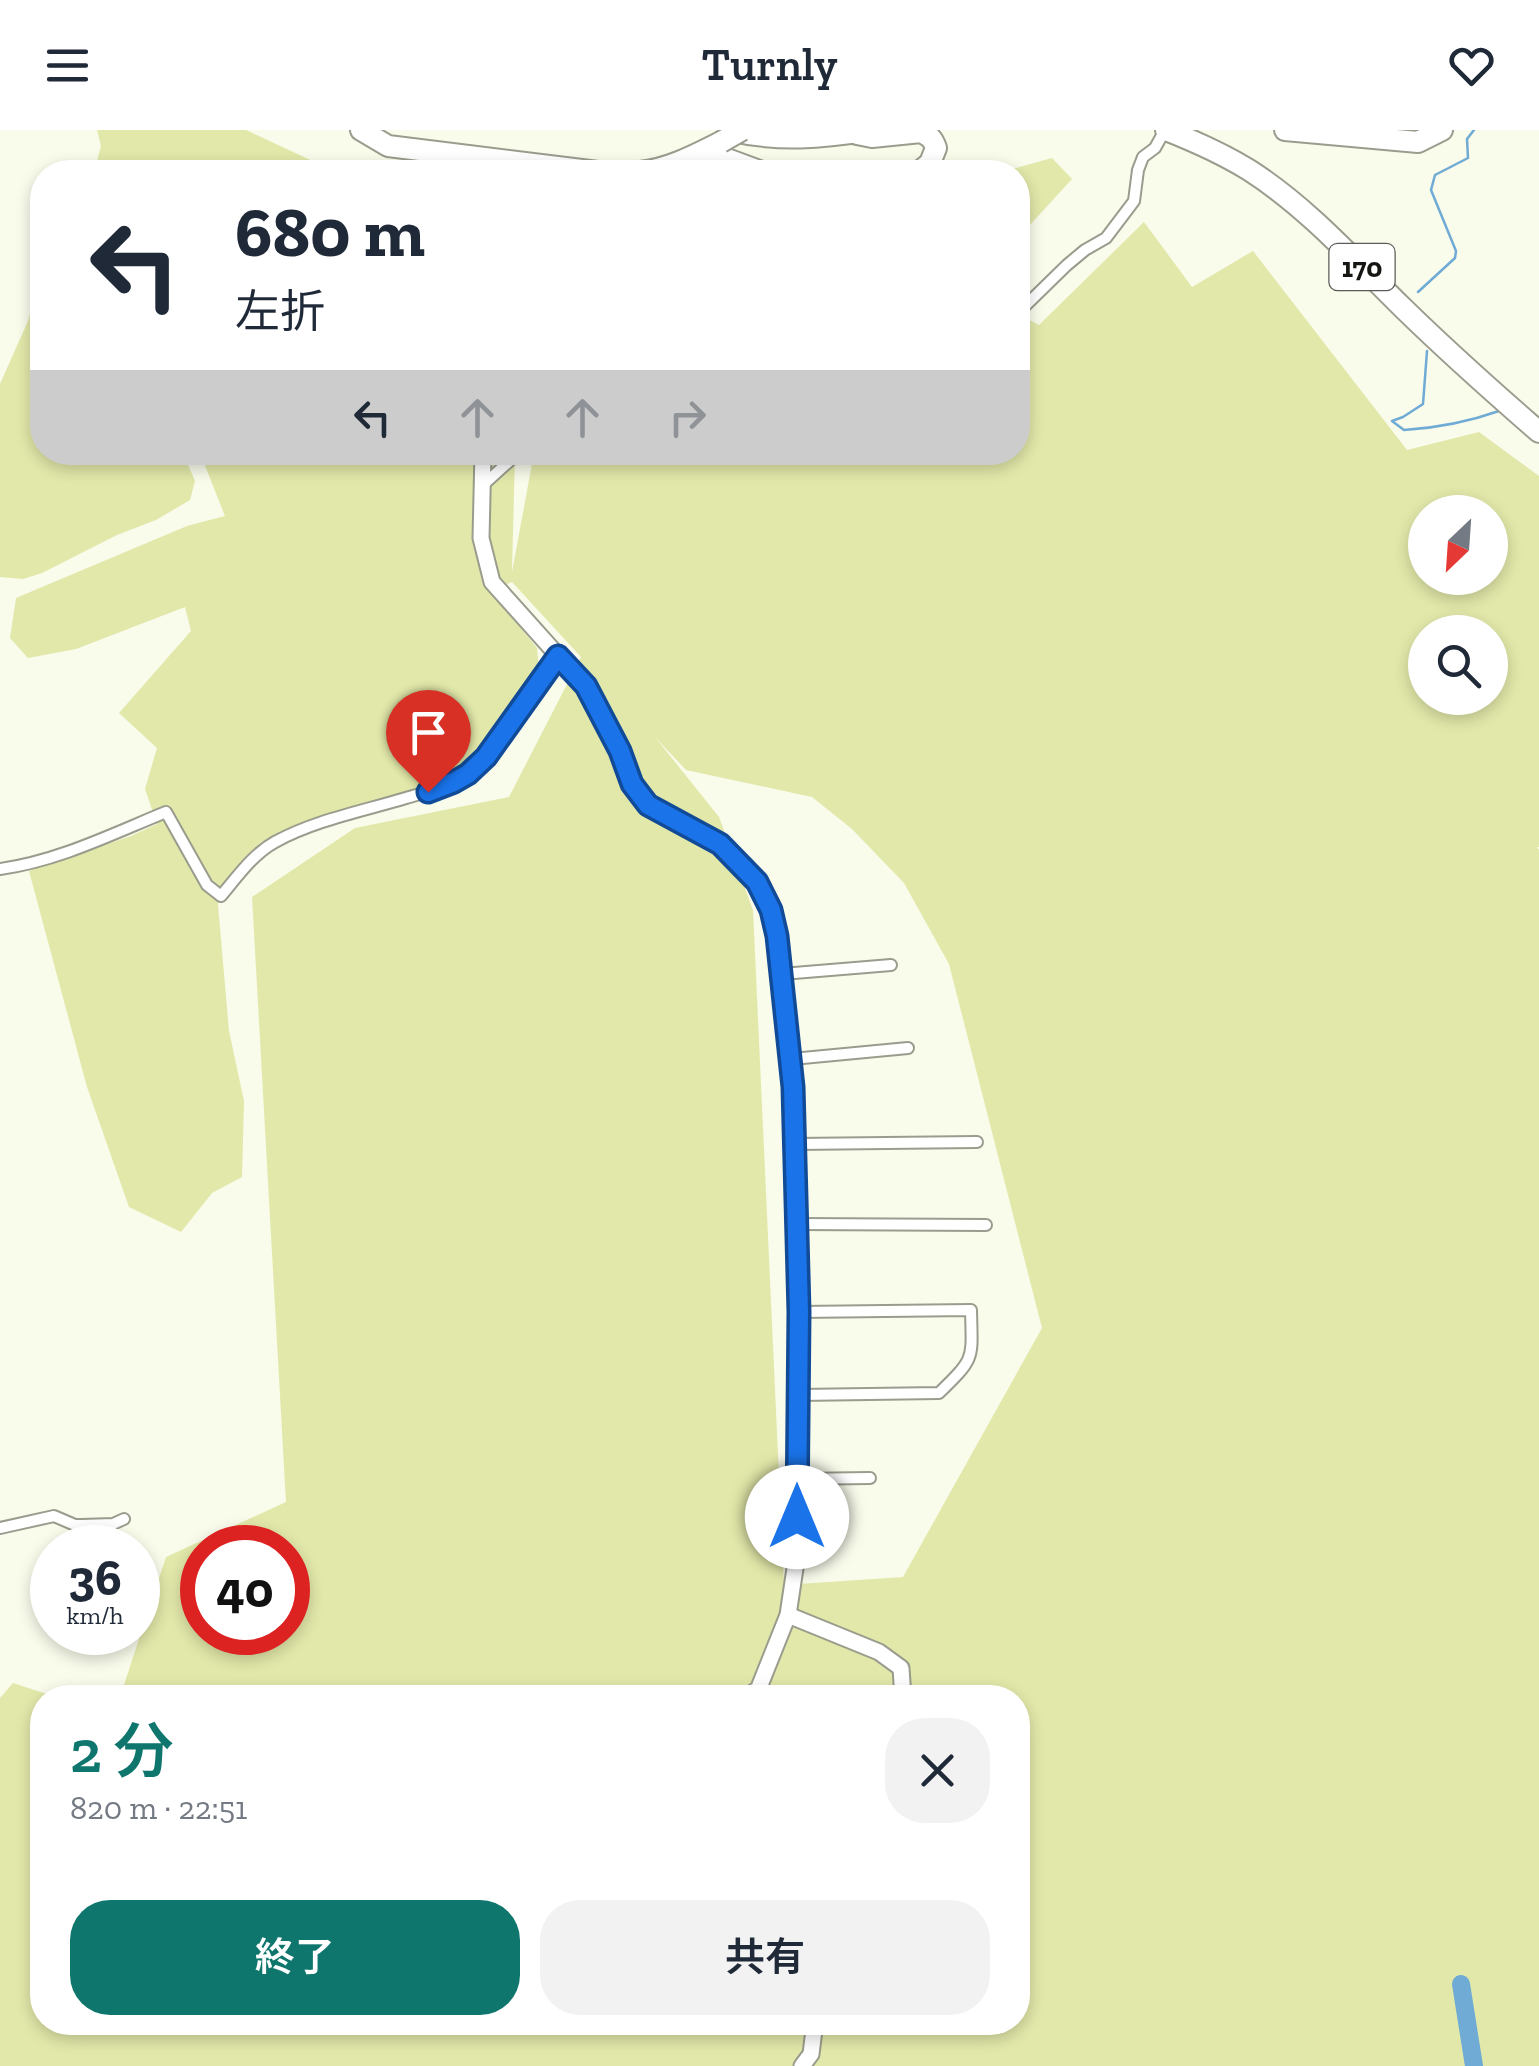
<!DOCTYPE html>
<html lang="ja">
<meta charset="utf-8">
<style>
:root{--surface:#fff;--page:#f2f2f3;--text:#1f2937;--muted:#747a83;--accent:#0f766e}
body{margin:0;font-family:"Zilla Slab","Noto Sans JP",serif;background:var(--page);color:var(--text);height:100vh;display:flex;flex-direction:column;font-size:38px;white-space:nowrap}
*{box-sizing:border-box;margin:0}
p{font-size:32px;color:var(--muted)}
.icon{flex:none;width:55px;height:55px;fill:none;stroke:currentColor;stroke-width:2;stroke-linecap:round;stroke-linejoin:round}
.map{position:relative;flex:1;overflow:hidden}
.panel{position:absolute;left:30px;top:1555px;width:1000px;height:350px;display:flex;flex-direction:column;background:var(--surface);border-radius:40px;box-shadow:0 5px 15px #0003}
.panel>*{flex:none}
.hud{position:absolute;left:30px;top:30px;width:1000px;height:305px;border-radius:40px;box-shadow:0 5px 15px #0003;background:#fff;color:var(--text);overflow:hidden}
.needle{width:65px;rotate:205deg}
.controls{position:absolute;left:1408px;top:365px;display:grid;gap:20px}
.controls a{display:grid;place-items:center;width:100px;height:100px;border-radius:50%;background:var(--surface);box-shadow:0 5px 15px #0003;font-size:50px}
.speed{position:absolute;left:30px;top:1395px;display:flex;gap:20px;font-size:50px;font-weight:700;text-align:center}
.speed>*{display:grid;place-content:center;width:130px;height:130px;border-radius:50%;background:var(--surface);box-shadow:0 5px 15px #0003;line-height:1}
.speed small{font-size:25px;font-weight:400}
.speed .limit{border:15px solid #d22;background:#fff;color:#111}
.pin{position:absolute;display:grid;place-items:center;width:85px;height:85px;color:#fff;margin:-102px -42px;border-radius:50% 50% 50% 0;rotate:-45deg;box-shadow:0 0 10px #0007}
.pin .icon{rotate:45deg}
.me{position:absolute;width:110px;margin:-55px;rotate:0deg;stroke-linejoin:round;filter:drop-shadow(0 0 8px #0008)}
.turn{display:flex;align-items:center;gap:35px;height:210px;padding:0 40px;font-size:45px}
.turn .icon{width:130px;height:130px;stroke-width:2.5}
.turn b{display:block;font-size:70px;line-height:85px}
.lanes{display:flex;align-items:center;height:95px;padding:0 40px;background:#0003;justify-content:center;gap:50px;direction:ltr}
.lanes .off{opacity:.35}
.round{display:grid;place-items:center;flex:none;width:105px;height:105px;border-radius:40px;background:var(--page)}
.overview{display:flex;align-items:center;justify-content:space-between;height:170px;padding:0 40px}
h1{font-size:60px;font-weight:600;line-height:75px;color:var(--accent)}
.action{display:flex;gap:20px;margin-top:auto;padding:20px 40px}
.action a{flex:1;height:115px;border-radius:40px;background:var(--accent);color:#fff;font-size:40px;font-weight:600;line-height:115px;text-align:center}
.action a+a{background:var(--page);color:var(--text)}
header{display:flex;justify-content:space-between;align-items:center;height:130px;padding:0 40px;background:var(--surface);font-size:45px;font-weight:600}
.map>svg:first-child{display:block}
.green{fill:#e2e8a9;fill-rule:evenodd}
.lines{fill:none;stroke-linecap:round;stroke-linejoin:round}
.stream{stroke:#6fabd5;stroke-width:2.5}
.river{stroke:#6fabd5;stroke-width:18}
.street-casing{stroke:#9a9c8d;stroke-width:14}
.secondary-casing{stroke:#9a9c8d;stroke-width:19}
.highway-casing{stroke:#9a9c8d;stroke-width:24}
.street{stroke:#fff;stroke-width:10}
.secondary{stroke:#fff;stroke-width:15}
.highway{stroke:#fff;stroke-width:20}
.highway-bridge-casing{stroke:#9a9c8d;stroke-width:24;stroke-linecap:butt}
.highway-bridge{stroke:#fff;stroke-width:20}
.route-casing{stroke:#114b97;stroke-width:25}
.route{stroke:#1a73e8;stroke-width:18}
.labels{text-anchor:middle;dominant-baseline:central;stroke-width:8;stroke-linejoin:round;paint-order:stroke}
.shield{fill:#fff;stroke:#5b5c58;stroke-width:2.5}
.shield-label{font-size:28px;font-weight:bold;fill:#151611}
</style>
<header><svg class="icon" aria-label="menu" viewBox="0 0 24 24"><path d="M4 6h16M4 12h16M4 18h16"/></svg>Turnly<svg class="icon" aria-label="heart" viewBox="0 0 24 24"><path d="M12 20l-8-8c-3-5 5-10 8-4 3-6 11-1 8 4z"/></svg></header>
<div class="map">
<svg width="1539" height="1936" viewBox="0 0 1539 1936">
<rect width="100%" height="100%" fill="#f9fbeb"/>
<!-- green -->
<g class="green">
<polygon points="97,0 246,0 321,35 327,42 94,42 101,16"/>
<polygon points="1052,28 1072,49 1018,108 1018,42 1002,42"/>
<path d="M1144,92L1192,157L1253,121L1407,320L1479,302L1539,346V717H1537L1539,720V1936H0V1568L13,1553L56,1567L42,1568V1892H1018V1568L120,1567L166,1427L286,1372L252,767L355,698L509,667L581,527L512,452L490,461L537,518L539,540L477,629L448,651L289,698L261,712L219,758L218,775L229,901L244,971L242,1047L212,1063L181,1102L129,1077L87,957L29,741L131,706L157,694L145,659L157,618L119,583L191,501L185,477L76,519L28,528L10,508L16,468L187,396L225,386L200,323H515L512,442L534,323L1018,322V184L1039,195ZM1425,382H1490V448H1425ZM1425,502H1490V568H1425ZM655,607L686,640L812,667L852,699L904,753L949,834L1042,1198L903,1447L784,1455L753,780L719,687ZM202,1418H288V1502H202Z"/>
<polygon points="42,136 42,322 183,323 195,351 190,370 156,390 117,405 42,443 23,449 0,447 0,254 28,191"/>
</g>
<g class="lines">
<!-- stream -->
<g class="stream">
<polyline points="1418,162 1455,128 1456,121 1431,60 1435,45 1468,28 1467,9 1474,0"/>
<path d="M1427,221L1423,274L1403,287L1392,291L1404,300C1436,298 1468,292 1499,281"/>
</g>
<!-- river -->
<polyline class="river" points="1461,1854 1474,1936"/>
<!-- street casing -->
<g class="street-casing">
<g id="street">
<polyline points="1018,171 1026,175 1067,135 1085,120 1106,108 1134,71 1138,40 1143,27 1155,18 1165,0"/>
<polyline points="483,355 514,327 514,322"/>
<path d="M0,739C58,731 112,704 166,682L207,755L221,766C237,747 253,724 275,712C315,690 363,681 406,668C426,662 447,658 464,646C496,624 534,560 558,526"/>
<polyline points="782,844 891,835"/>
<polyline points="792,929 908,918"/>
<polyline points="795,1014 977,1012"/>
<polyline points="797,1094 986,1095"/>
<path d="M799,1265L939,1263C976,1227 972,1230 971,1180L799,1182"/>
<polyline points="797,1349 870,1348"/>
<polyline points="0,1398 54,1386 75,1395 82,1395 113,1394 124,1389"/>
<polyline points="740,1568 760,1555"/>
</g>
</g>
<!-- secondary casing -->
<g class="secondary-casing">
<g id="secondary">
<polyline points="483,322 481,408 492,452 586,557 620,621 632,654 648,675 719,714 757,752 771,780 777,806 792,929 795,1014 799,1182 797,1425 788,1485 760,1555"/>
<polyline points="788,1485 879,1522 901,1538 903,1568"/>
<polyline points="802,1936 811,1924 815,1892"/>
</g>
</g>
<!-- highway casing -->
<g class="highway-casing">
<g id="highway">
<polyline points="361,0 388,16 598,42"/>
<path d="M730,0C777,12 823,8 871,0"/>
<path d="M1166,0C1194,11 1223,24 1249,40C1307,77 1354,130 1403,178C1447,221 1493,262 1539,302"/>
<polyline points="1285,0 1418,12 1442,0"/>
<path d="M857,4L872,7L921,2C930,6 933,9 936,18L930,33L919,42"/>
<polyline points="705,21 762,42"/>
<path d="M640,42C669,39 695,25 721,12"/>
</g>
</g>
<!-- street -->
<use href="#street" class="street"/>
<!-- secondary -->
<use href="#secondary" class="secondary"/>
<!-- highway -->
<use href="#highway" class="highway"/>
<!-- highway-bridge casing -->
<g class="highway-bridge-casing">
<polyline id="highway-bridge" points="721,12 742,0"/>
</g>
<!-- highway-bridge -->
<use href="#highway-bridge" class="highway-bridge"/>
</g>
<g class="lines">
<!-- route casing -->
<g class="route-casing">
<polyline id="route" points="428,662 454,652 468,644 486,627 558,526 586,556 620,621 632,654 648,675 720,714 757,752 771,780 777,806 793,957 799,1182 797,1387"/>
</g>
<!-- route -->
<use href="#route" class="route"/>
</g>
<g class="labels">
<!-- shield labels -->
<rect class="shield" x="1329.5" y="114" width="65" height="46" rx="8"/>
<g class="shield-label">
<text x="1362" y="137">170</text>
</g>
</g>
</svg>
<div class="controls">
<a><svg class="needle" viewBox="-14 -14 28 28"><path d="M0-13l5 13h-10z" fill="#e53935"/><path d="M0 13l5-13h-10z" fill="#747a83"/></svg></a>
<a><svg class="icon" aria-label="search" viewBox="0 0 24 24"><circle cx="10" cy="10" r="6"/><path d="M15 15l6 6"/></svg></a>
</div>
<div class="speed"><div>36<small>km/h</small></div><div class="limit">40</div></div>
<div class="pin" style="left:428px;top:662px;background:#d93025"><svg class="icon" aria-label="arrive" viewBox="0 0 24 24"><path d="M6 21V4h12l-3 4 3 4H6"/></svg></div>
<svg class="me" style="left:797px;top:1387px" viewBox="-20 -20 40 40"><circle r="19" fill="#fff"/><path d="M0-13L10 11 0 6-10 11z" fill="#1a73e8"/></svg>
<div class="hud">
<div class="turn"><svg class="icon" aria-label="left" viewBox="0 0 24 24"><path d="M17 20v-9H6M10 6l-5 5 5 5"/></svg><div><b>680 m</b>左折</div></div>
<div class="lanes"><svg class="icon" aria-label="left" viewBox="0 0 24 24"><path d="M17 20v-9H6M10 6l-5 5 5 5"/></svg><svg class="icon off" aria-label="ahead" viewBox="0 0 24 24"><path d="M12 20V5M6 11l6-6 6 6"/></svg><svg class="icon off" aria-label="ahead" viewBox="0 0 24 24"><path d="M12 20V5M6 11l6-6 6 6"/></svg><svg class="icon off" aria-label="right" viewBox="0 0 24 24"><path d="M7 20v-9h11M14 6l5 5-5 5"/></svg></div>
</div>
<section class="panel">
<div class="overview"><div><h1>2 分</h1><p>820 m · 22:51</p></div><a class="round"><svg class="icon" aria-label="close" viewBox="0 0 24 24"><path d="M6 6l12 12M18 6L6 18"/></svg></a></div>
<div class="action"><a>終了</a><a>共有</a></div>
</section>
</div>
